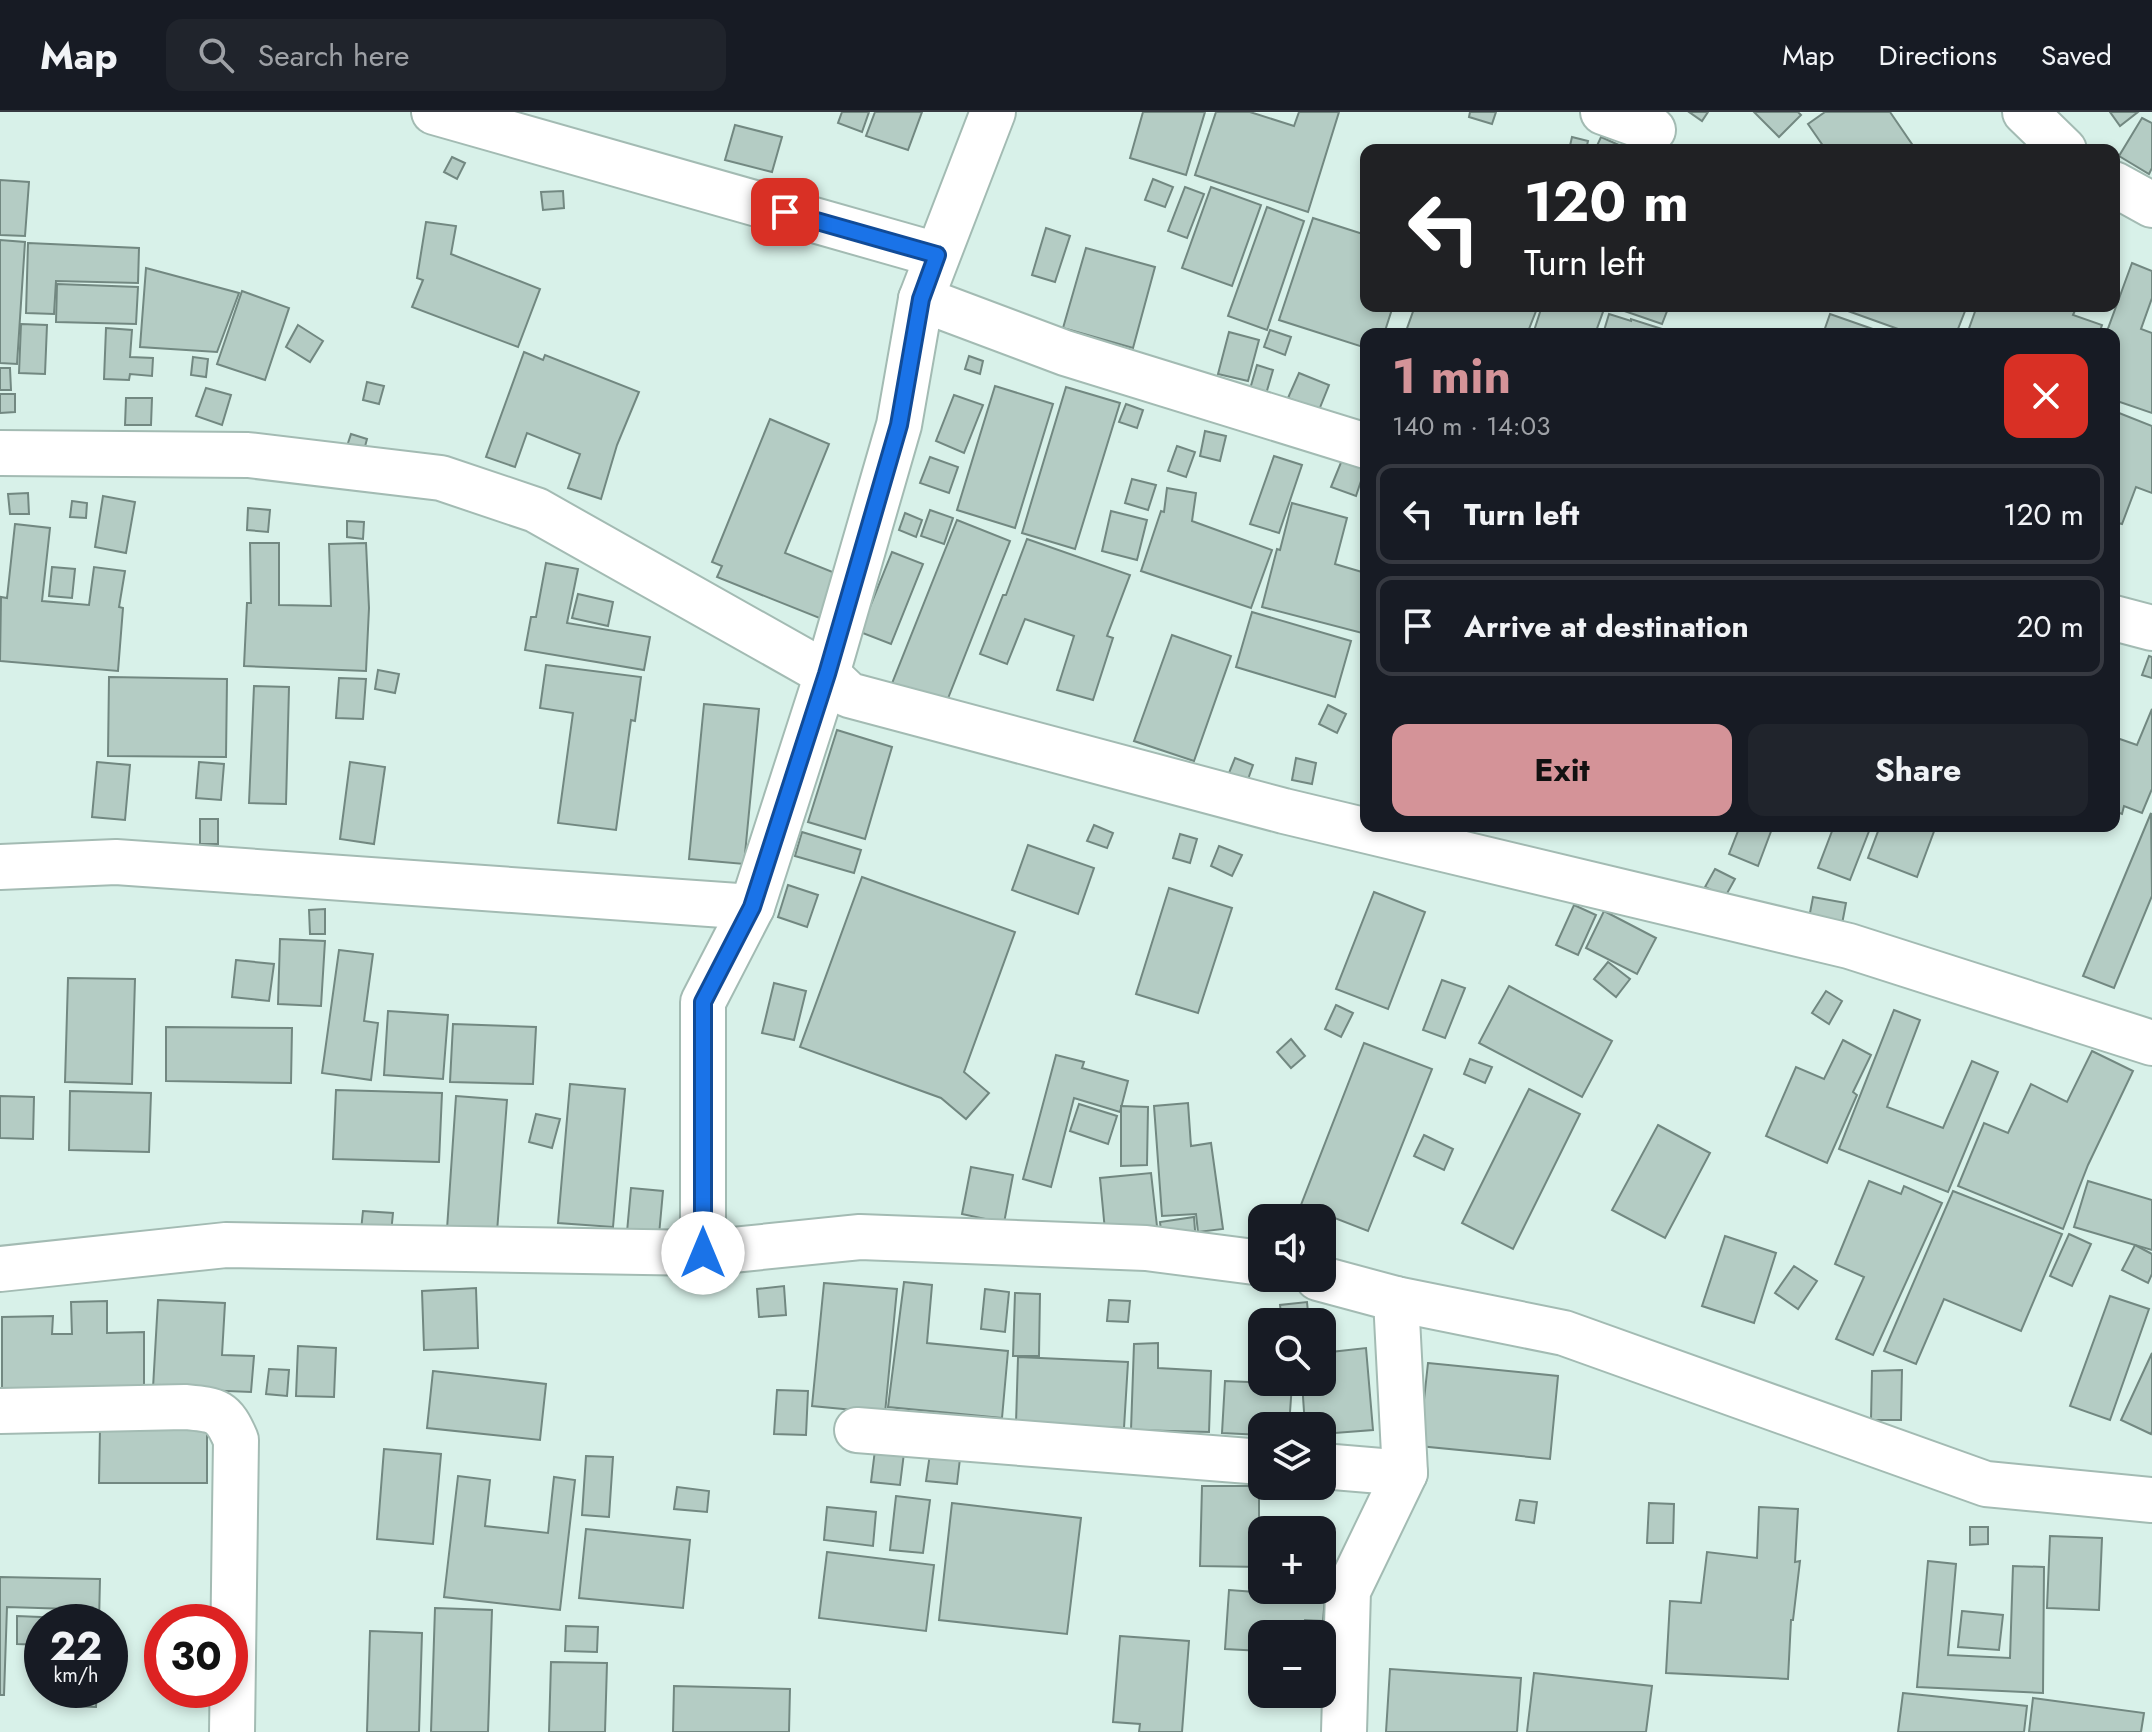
<!DOCTYPE html>
<meta charset="utf-8">
<style>
:root{--surface:#171b24;--page:#20242c;--text:#f1f3f6;--muted:#9ea1a6;--line:#363941;--accent:#d49398}
body{margin:0;font-family:Jost,sans-serif;background:var(--page);color:var(--text);height:100vh;display:flex;flex-direction:column;font-size:30px;white-space:nowrap}
*{box-sizing:border-box;margin:0}
p{font-size:26px;color:var(--muted)}
.icon{flex:none;width:44px;height:44px;fill:none;stroke:currentColor;stroke-width:2;stroke-linecap:round;stroke-linejoin:round}
.map{position:relative;flex:1;overflow:hidden}
.sheet{position:absolute;left:1360px;top:216px;width:760px;height:504px;display:flex;flex-direction:column;background:var(--surface);border-radius:16px;box-shadow:0 4px 12px #0003}
.sheet>*{flex:none}
.top-card{position:absolute;left:1360px;top:32px;width:760px;height:168px;border-radius:16px;box-shadow:0 4px 12px #0003;background:#202124;color:#fff;overflow:hidden}
.fabs{position:absolute;left:1248px;top:1092px;display:grid;gap:16px}
.fabs a{display:grid;place-items:center;width:88px;height:88px;border-radius:16px;background:var(--surface);box-shadow:0 4px 12px #0003;font-size:40px}
.speed{position:absolute;left:24px;top:1492px;display:flex;gap:16px;font-size:40px;font-weight:700;text-align:center}
.speed>*{display:grid;place-content:center;width:104px;height:104px;border-radius:50%;background:var(--surface);box-shadow:0 4px 12px #0003;line-height:1}
.speed small{font-size:20px;font-weight:400}
.speed .limit{border:12px solid #d22;background:#fff;color:#111}
.pin{position:absolute;display:grid;place-items:center;width:68px;height:68px;color:#fff;margin:-34px;border-radius:16px;box-shadow:0 4px 12px #0006}
.me{position:absolute;width:88px;margin:-44px;rotate:0deg;stroke-linejoin:round;filter:drop-shadow(0 0 6px #0008)}
.turn{display:flex;align-items:center;gap:28px;height:168px;padding:0 32px;font-size:36px}
.turn .icon{width:104px;height:104px;stroke-width:2.5}
.turn b{display:block;font-size:56px;line-height:68px}
.round{display:grid;place-items:center;flex:none;width:84px;height:84px;border-radius:16px;background:var(--page)}
.headline{display:flex;align-items:center;justify-content:space-between;height:136px;padding:0 32px}
h1{font-size:48px;font-weight:700;line-height:60px;color:var(--accent)}
.primary-button{display:flex;gap:16px;margin-top:auto;padding:16px 32px}
.primary-button a{flex:1;height:92px;border-radius:16px;background:var(--accent);color:#111;font-size:32px;font-weight:700;line-height:92px;text-align:center}
.primary-button a+a{background:var(--page);color:var(--text)}
ul{padding:0;list-style:none}
li{display:flex;align-items:center;gap:24px;height:100px;margin:0 16px 12px;padding:0 16px;border:4px solid var(--line);border-radius:16px}
li div{flex:1}
li b{display:block;font-size:30px}
li em{font-style:normal}
header{display:flex;align-items:center;gap:48px;box-sizing:border-box;height:112px;padding:0 40px;background:var(--surface);border-bottom:2px solid var(--line)}
header strong{font-size:38px}
nav{display:flex;gap:44px;margin-inline-start:auto;font-size:28px}
.search{width:560px;height:72px;background:var(--page);display:flex;align-items:center;gap:20px;box-sizing:border-box;padding:0 28px;border-radius:16px;color:var(--muted);font-size:30px}
.map>svg:first-child{display:block}
.building{fill:#b4ccc4;stroke:#728881;stroke-width:2}
.lines{fill:none;stroke-linecap:round;stroke-linejoin:round}
.street-casing{stroke:#a3bbb3;stroke-width:48}
.street{stroke:#fff;stroke-width:44}
.route-casing{stroke:#114b97;stroke-width:20}
.route{stroke:#1a73e8;stroke-width:14}
</style>
<header>
<strong>Map</strong>
<div class="search"><svg class="icon" aria-label="search" viewBox="0 0 24 24"><circle cx="10" cy="10" r="6"/><path d="M15 15l6 6"/></svg>Search here</div>
<nav><a>Map</a><a>Directions</a><a>Saved</a></nav>
</header>
<div class="map">
<svg width="2152" height="1620" viewBox="0 0 2152 1620">
<rect width="100%" height="100%" fill="#d8f1e9"/>
<!-- building -->
<g class="building">
<polygon points="842,0 869,0 862,20 838,11"/>
<polygon points="875,0 922,0 908,38 866,24"/>
<polygon points="1143,0 1205,0 1186,63 1130,46"/>
<polygon points="1216,0 1250,0 1294,14 1299,0 1339,0 1308,100 1195,63"/>
<polygon points="1470,0 1496,0 1492,12 1469,5"/>
<polygon points="1689,0 1708,0 1702,9"/>
<polygon points="1754,0 1798,0 1801,3 1779,25"/>
<polygon points="1825,0 1890,0 1916,38 1826,38 1808,12"/>
<polygon points="2110,0 2138,0 2120,14"/>
<polygon points="2142,6 2152,11 2152,56 2149,62 2119,44"/>
<polygon points="735,13 782,25 772,60 725,48"/>
<polygon points="1572,25 1588,29 1586,38 1569,38"/>
<polygon points="1601,25 1630,38 1595,38"/>
<polygon points="452,45 465,51 457,67 444,60"/>
<polygon points="1153,67 1173,75 1165,95 1145,88"/>
<polygon points="0,68 29,70 25,124 0,123"/>
<polygon points="1185,75 1204,82 1187,126 1168,119"/>
<polygon points="1211,75 1261,93 1232,174 1182,156"/>
<polygon points="563,79 564,96 543,98 541,80"/>
<polygon points="1267,95 1304,109 1267,218 1228,204"/>
<polygon points="1313,106 1366,123 1366,194 1393,194 1384,222 1366,222 1366,236 1279,208"/>
<polygon points="426,110 456,114 451,142 540,177 518,235 412,195 423,168 417,166"/>
<polygon points="1046,116 1070,124 1055,170 1032,163"/>
<polygon points="0,128 25,130 17,252 0,251"/>
<polygon points="28,131 139,136 138,171 56,169 54,202 26,201"/>
<polygon points="1086,136 1155,155 1133,236 1063,216"/>
<polygon points="2132,151 2152,159 2152,186 2141,217 2152,221 2152,301 2114,288 2114,222 2106,222"/>
<polygon points="146,156 239,181 217,240 140,235"/>
<polygon points="57,172 138,175 136,212 56,210"/>
<polygon points="242,179 289,196 265,268 217,252"/>
<polygon points="1415,194 1538,194 1527,222 1405,222"/>
<polygon points="1542,194 1595,194 1604,197 1595,222 1533,222"/>
<polygon points="1610,194 1669,194 1662,212"/>
<polygon points="1834,194 1967,194 1956,222 1912,222"/>
<polygon points="1977,194 2077,194 2073,203 2102,213 2099,222 1967,222"/>
<polygon points="1609,202 1631,209 1631,207 1665,218 1664,222 1603,222"/>
<polygon points="1830,202 1887,222 1823,222"/>
<polygon points="21,212 47,213 45,262 19,261"/>
<polygon points="298,213 323,229 310,250 286,235"/>
<polygon points="106,216 132,218 130,245 153,246 152,264 130,262 129,268 104,267"/>
<polygon points="1270,218 1291,225 1285,243 1264,235"/>
<polygon points="1229,220 1259,228 1248,269 1218,262"/>
<polygon points="524,240 543,248 545,243 639,280 617,333 601,387 568,376 580,342 527,321 515,355 486,345"/>
<polygon points="969,244 983,249 980,262 965,257"/>
<polygon points="193,245 208,247 206,265 191,263"/>
<polygon points="1257,253 1273,258 1266,282 1250,277"/>
<polygon points="0,256 10,256 11,278 0,278"/>
<polygon points="1299,261 1329,273 1319,298 1288,286"/>
<polygon points="367,270 384,274 379,292 363,288"/>
<polygon points="995,274 1053,292 1015,416 957,398"/>
<polygon points="1066,275 1120,291 1075,437 1022,421"/>
<polygon points="206,276 231,283 222,313 196,304"/>
<polygon points="0,282 15,282 15,300 0,301"/>
<polygon points="954,283 983,293 964,341 936,329"/>
<polygon points="126,286 152,286 151,313 125,313"/>
<polygon points="1126,292 1143,298 1137,316 1119,310"/>
<polygon points="2114,299 2152,314 2152,381 2136,375 2122,412 2114,410"/>
<polygon points="770,307 829,332 785,441 850,467 832,511 717,465 722,454 712,450"/>
<polygon points="1205,319 1226,324 1220,349 1200,344"/>
<polygon points="351,322 367,327 363,342 346,337"/>
<polygon points="1177,334 1195,340 1186,365 1168,359"/>
<polygon points="1274,344 1302,353 1279,421 1250,412"/>
<polygon points="930,345 958,355 949,381 920,371"/>
<polygon points="1342,348 1365,357 1356,384 1331,375"/>
<polygon points="1132,367 1156,373 1148,398 1125,391"/>
<polygon points="1167,376 1196,381 1192,409 1272,438 1251,496 1141,459 1161,399 1164,400"/>
<polygon points="28,381 29,402 10,402 8,382"/>
<polygon points="103,384 135,390 126,441 95,435"/>
<polygon points="72,389 87,391 86,406 70,405"/>
<polygon points="1292,391 1347,406 1335,452 1362,460 1366,450 1366,522 1262,495 1277,437 1280,438"/>
<polygon points="248,396 270,398 268,420 247,418"/>
<polygon points="930,398 953,406 944,432 921,424"/>
<polygon points="1111,399 1147,408 1137,448 1102,439"/>
<polygon points="905,401 922,408 916,425 899,418"/>
<polygon points="957,408 1010,429 945,594 891,574"/>
<polygon points="347,409 364,410 363,427 347,425"/>
<polygon points="15,412 50,416 42,489 89,493 94,455 125,459 119,495 123,496 118,559 0,549 1,485 7,486"/>
<polygon points="1027,427 1130,463 1107,524 1113,526 1093,588 1057,578 1074,524 1025,507 1007,552 980,542 1003,483 1006,483"/>
<polygon points="250,431 279,431 279,493 331,494 329,432 366,431 369,496 366,559 244,554 247,491 251,491"/>
<polygon points="892,440 923,452 891,532 860,520"/>
<polygon points="546,451 578,457 567,511 650,525 644,558 525,538 531,505 536,505"/>
<polygon points="52,455 75,457 72,486 49,484"/>
<polygon points="578,482 613,490 608,514 572,506"/>
<polygon points="1252,500 1351,529 1335,585 1236,555"/>
<polygon points="1172,523 1231,544 1194,649 1134,629"/>
<polygon points="2149,544 2152,545 2152,566 2142,563"/>
<polygon points="546,553 641,565 635,609 631,608 616,718 558,711 573,601 540,596"/>
<polygon points="378,558 399,562 395,581 375,577"/>
<polygon points="109,565 227,567 226,645 108,644"/>
<polygon points="339,566 366,567 363,607 336,606"/>
<polygon points="254,574 289,575 286,692 249,691"/>
<polygon points="704,592 759,597 744,752 689,747"/>
<polygon points="1328,593 1346,602 1337,621 1319,612"/>
<polygon points="2152,597 2152,677 2142,701 2124,694 2122,702 2114,699 2114,625 2137,633"/>
<polygon points="837,618 892,635 865,727 808,710"/>
<polygon points="1235,646 1253,653 1246,673 1227,666"/>
<polygon points="1296,646 1316,651 1312,672 1292,668"/>
<polygon points="97,650 130,653 125,708 92,705"/>
<polygon points="199,650 224,652 221,688 196,686"/>
<polygon points="350,650 385,655 374,732 340,727"/>
<polygon points="2151,701 2152,784 2114,876 2083,864"/>
<rect x="200" y="707" width="18" height="25"/>
<polygon points="1094,713 1113,721 1107,736 1087,729"/>
<polygon points="1740,714 1773,714 1758,754 1729,742"/>
<polygon points="1834,714 1871,714 1850,768 1818,756"/>
<polygon points="1880,714 1936,714 1917,765 1868,746"/>
<polygon points="802,720 861,738 854,761 795,744"/>
<polygon points="1180,722 1197,727 1190,751 1173,746"/>
<polygon points="1028,733 1094,756 1078,802 1012,778"/>
<polygon points="1219,734 1242,743 1232,764 1211,754"/>
<polygon points="1715,757 1735,767 1725,785 1705,775"/>
<polygon points="862,765 1015,820 964,960 989,981 966,1007 941,986 800,935"/>
<polygon points="788,773 818,783 807,815 778,805"/>
<polygon points="1169,776 1232,796 1198,901 1136,882"/>
<polygon points="1374,780 1425,800 1388,897 1336,877"/>
<polygon points="1813,785 1846,791 1842,812 1809,806"/>
<polygon points="1574,793 1596,803 1578,843 1556,833"/>
<polygon points="325,797 325,822 310,822 309,798"/>
<polygon points="1604,799 1656,826 1637,862 1586,836"/>
<polygon points="280,827 325,829 321,894 278,892"/>
<polygon points="339,838 373,842 364,909 378,911 371,968 322,961"/>
<polygon points="236,848 274,852 269,889 232,885"/>
<polygon points="1608,850 1630,867 1616,885 1594,867"/>
<polygon points="68,866 135,867 132,972 65,970"/>
<polygon points="1442,868 1465,876 1445,926 1423,918"/>
<polygon points="774,871 806,879 794,928 762,921"/>
<polygon points="1509,874 1612,929 1582,985 1479,931"/>
<polygon points="1826,879 1842,889 1829,912 1812,901"/>
<polygon points="1336,893 1353,901 1341,925 1325,917"/>
<polygon points="1894,898 1920,908 1887,995 1943,1016 1972,949 1998,960 1948,1080 1839,1037"/>
<polygon points="388,899 448,903 443,967 384,963"/>
<polygon points="453,912 536,915 533,972 450,970"/>
<polygon points="166,915 292,916 291,971 166,969"/>
<polygon points="1291,927 1305,944 1291,956 1277,940"/>
<polygon points="1843,928 1871,943 1853,980 1857,983 1827,1051 1766,1024 1796,955 1824,967"/>
<polygon points="1364,931 1432,957 1368,1119 1301,1093"/>
<polygon points="2092,939 2133,959 2088,1053 2063,1117 1958,1074 1984,1011 2008,1021 2031,972 2067,990"/>
<polygon points="1056,943 1084,950 1082,956 1128,969 1120,1000 1074,986 1051,1075 1023,1067"/>
<polygon points="1470,947 1492,955 1485,971 1464,962"/>
<polygon points="570,972 625,977 613,1115 558,1111"/>
<polygon points="1529,977 1580,1002 1513,1137 1462,1111"/>
<polygon points="336,978 442,981 439,1050 333,1047"/>
<polygon points="70,979 151,981 149,1040 69,1038"/>
<polygon points="0,984 34,985 33,1027 0,1026"/>
<polygon points="456,984 507,988 497,1120 447,1117"/>
<polygon points="1188,991 1191,1034 1211,1031 1223,1117 1198,1120 1196,1102 1162,1104 1154,994"/>
<polygon points="1079,992 1117,1004 1108,1032 1070,1019"/>
<polygon points="1121,994 1148,995 1147,1053 1121,1054"/>
<polygon points="536,1002 560,1007 552,1036 529,1030"/>
<polygon points="1658,1013 1710,1041 1665,1126 1612,1098"/>
<polygon points="1424,1023 1453,1037 1444,1058 1414,1044"/>
<polygon points="971,1055 1013,1063 1004,1111 962,1102"/>
<polygon points="1151,1061 1158,1123 1106,1129 1100,1066"/>
<polygon points="1869,1069 1901,1082 1904,1074 1942,1091 1873,1243 1836,1227 1864,1165 1835,1152"/>
<polygon points="2088,1069 2152,1088 2152,1138 2074,1115"/>
<polygon points="631,1076 663,1079 659,1123 627,1120"/>
<polygon points="1953,1079 2062,1122 2021,1219 1944,1187 1916,1252 1884,1239"/>
<polygon points="363,1099 393,1101 390,1131 360,1128"/>
<polygon points="1194,1105 1196,1131 1163,1135 1160,1110"/>
<polygon points="2069,1122 2091,1132 2072,1174 2050,1164"/>
<polygon points="1725,1124 1776,1141 1754,1211 1702,1194"/>
<polygon points="2135,1133 2152,1142 2152,1162 2148,1171 2122,1158"/>
<polygon points="1794,1154 1817,1169 1798,1197 1775,1181"/>
<polygon points="904,1170 932,1173 927,1231 1008,1239 1002,1306 888,1295"/>
<polygon points="824,1171 897,1177 885,1301 812,1294"/>
<polygon points="784,1174 786,1203 759,1205 757,1177"/>
<polygon points="476,1176 478,1236 424,1238 422,1179"/>
<polygon points="985,1177 1009,1180 1005,1220 981,1217"/>
<polygon points="1015,1181 1040,1182 1039,1244 1013,1244"/>
<polygon points="2110,1184 2149,1197 2110,1308 2070,1294"/>
<polygon points="158,1188 225,1191 222,1243 254,1244 251,1280 153,1276"/>
<polygon points="1109,1188 1130,1189 1128,1210 1107,1209"/>
<polygon points="107,1189 107,1221 144,1220 144,1280 2,1283 2,1205 53,1204 52,1222 72,1222 71,1190"/>
<polygon points="1307,1190 1309,1210 1282,1210 1280,1193"/>
<polygon points="1158,1231 1158,1256 1211,1259 1209,1320 1131,1318 1134,1232"/>
<polygon points="298,1234 336,1236 334,1285 296,1284"/>
<polygon points="1366,1236 1373,1318 1322,1322 1322,1314 1305,1314 1302,1270 1322,1270 1322,1241"/>
<polygon points="2152,1241 2152,1319 2151,1322 2121,1308"/>
<polygon points="1018,1245 1128,1250 1124,1316 1016,1311"/>
<polygon points="1428,1251 1558,1264 1550,1347 1419,1334"/>
<polygon points="269,1257 289,1258 287,1284 266,1282"/>
<polygon points="1902,1258 1901,1308 1871,1308 1872,1259"/>
<polygon points="433,1259 546,1272 540,1328 427,1316"/>
<polygon points="1225,1269 1292,1272 1289,1314 1262,1314 1262,1323 1222,1321"/>
<polygon points="777,1278 808,1279 806,1323 774,1322"/>
<polygon points="207,1316 207,1371 99,1371 100,1317"/>
<polygon points="931,1335 961,1338 957,1372 926,1369"/>
<polygon points="384,1337 441,1342 433,1432 377,1427"/>
<polygon points="875,1338 904,1341 900,1373 871,1370"/>
<polygon points="586,1344 613,1345 609,1405 582,1403"/>
<polygon points="458,1364 490,1368 485,1414 548,1421 554,1365 575,1368 560,1498 444,1485"/>
<polygon points="1202,1374 1259,1374 1259,1420 1262,1420 1262,1455 1200,1454"/>
<polygon points="677,1375 709,1379 707,1400 674,1397"/>
<polygon points="896,1384 930,1388 923,1441 890,1438"/>
<polygon points="1520,1388 1537,1390 1534,1411 1516,1408"/>
<polygon points="952,1391 1081,1406 1067,1522 939,1508"/>
<polygon points="1649,1391 1674,1392 1673,1431 1647,1431"/>
<polygon points="827,1395 876,1400 873,1434 824,1428"/>
<polygon points="1759,1395 1798,1397 1795,1450 1800,1449 1793,1508 1791,1508 1788,1567 1666,1561 1670,1489 1701,1491 1707,1440 1757,1446"/>
<polygon points="1970,1415 1988,1415 1988,1432 1970,1433"/>
<polygon points="586,1417 690,1428 683,1496 579,1486"/>
<polygon points="2050,1424 2102,1426 2099,1498 2047,1496"/>
<polygon points="827,1440 934,1453 926,1519 819,1506"/>
<polygon points="1928,1449 1956,1452 1948,1543 2010,1546 2013,1454 2044,1455 2043,1581 1917,1575"/>
<polygon points="0,1465 100,1467 99,1510 70,1510 70,1497 7,1495 4,1583 0,1583"/>
<polygon points="1229,1478 1325,1485 1323,1509 1305,1508 1303,1522 1262,1522 1262,1539 1225,1537"/>
<polygon points="435,1496 492,1498 488,1620 431,1620"/>
<polygon points="1962,1499 2003,1503 1999,1538 1958,1535"/>
<polygon points="17,1504 63,1506 62,1510 42,1510 42,1533 17,1532"/>
<polygon points="566,1514 598,1515 597,1540 565,1539"/>
<polygon points="370,1519 422,1521 419,1620 367,1620"/>
<polygon points="1120,1524 1189,1529 1182,1620 1139,1620 1140,1612 1113,1610"/>
<polygon points="551,1550 607,1551 605,1620 549,1620"/>
<polygon points="1390,1557 1521,1566 1517,1620 1386,1620"/>
<polygon points="1534,1561 1652,1574 1646,1620 1527,1620"/>
<polygon points="674,1574 790,1577 789,1620 673,1620"/>
<polygon points="68,1578 97,1578 96,1595 68,1594"/>
<polygon points="1903,1581 2027,1594 2024,1620 1898,1620"/>
<polygon points="2033,1586 2144,1601 2141,1620 2029,1620"/>
</g>
<g class="lines">
<!-- street casing -->
<g class="street-casing">
<g id="street">
<polyline points="434,0 937,143"/>
<polyline points="1603,0 1653,18"/>
<polyline points="2025,0 2064,38"/>
<polyline points="2114,72 2152,93"/>
<polyline points="921,187 1065,241 1366,334"/>
<polyline points="0,341 248,343 441,366 536,398 827,562 849,583 1284,699 1849,834 2152,931"/>
<polyline points="2114,506 2152,516"/>
<polyline points="0,755 116,750 752,795"/>
<polyline points="703,1141 703,890 752,795 827,562 899,313 921,187 993,0"/>
<polyline points="0,1157 226,1133 703,1141 860,1125 1146,1136 1262,1151"/>
<polyline points="1318,1166 1396,1187 1405,1361 1348,1479 1344,1620"/>
<polyline points="1396,1187 1564,1221 1986,1372 2152,1388"/>
<path d="M0,1299L185,1295C217,1298 223,1298 236,1328L232,1620"/>
<polyline points="857,1318 1262,1350"/>
<polyline points="1322,1354 1405,1361"/>
</g>
</g>
<!-- street -->
<use href="#street" class="street"/>
</g>
<g class="lines">
<!-- route casing -->
<g class="route-casing">
<polyline id="route" points="703,1141 703,890 752,795 827,562 899,313 921,187 937,143 785,100"/>
</g>
<!-- route -->
<use href="#route" class="route"/>
</g>
</svg>
<div class="fabs">
<a><svg class="icon" aria-label="sound" viewBox="0 0 24 24"><path d="M4 9h4l5-4v14l-5-4H4zM17 9q2 3 0 6"/></svg></a>
<a><svg class="icon" aria-label="search" viewBox="0 0 24 24"><circle cx="10" cy="10" r="6"/><path d="M15 15l6 6"/></svg></a>
<a><svg class="icon" aria-label="layers" viewBox="0 0 24 24"><path d="M12 4l9 5-9 5-9-5zM3 14l9 5 9-5"/></svg></a>
<a>+</a>
<a>−</a>
</div>
<div class="speed"><div>22<small>km/h</small></div><div class="limit">30</div></div>
<div class="pin" style="left:785px;top:100px;background:#d93025"><svg class="icon" aria-label="arrive" viewBox="0 0 24 24"><path d="M6 21V4h12l-3 4 3 4H6"/></svg></div>
<svg class="me" style="left:703px;top:1141px" viewBox="-20 -20 40 40"><circle r="19" fill="#fff"/><path d="M0-13L10 11 0 6-10 11z" fill="#1a73e8"/></svg>
<div class="top-card">
<div class="turn"><svg class="icon" aria-label="left" viewBox="0 0 24 24"><path d="M17 20v-9H6M10 6l-5 5 5 5"/></svg><div><b>120 m</b>Turn left</div></div>
</div>
<section class="sheet">
<div class="headline"><div><h1>1 min</h1><p>140 m · 14:03</p></div><a class="round" style="background:#d93025;color:#fff"><svg class="icon" aria-label="close" viewBox="0 0 24 24"><path d="M6 6l12 12M18 6L6 18"/></svg></a></div>
<ul>
<li><svg class="icon" aria-label="left" viewBox="0 0 24 24"><path d="M17 20v-9H6M10 6l-5 5 5 5"/></svg><div><b>Turn left</b></div><em>120 m</em></li>
<li><svg class="icon" aria-label="arrive" viewBox="0 0 24 24"><path d="M6 21V4h12l-3 4 3 4H6"/></svg><div><b>Arrive at destination</b></div><em>20 m</em></li>
</ul>
<div class="primary-button"><a>Exit</a><a>Share</a></div>
</section>
</div>
